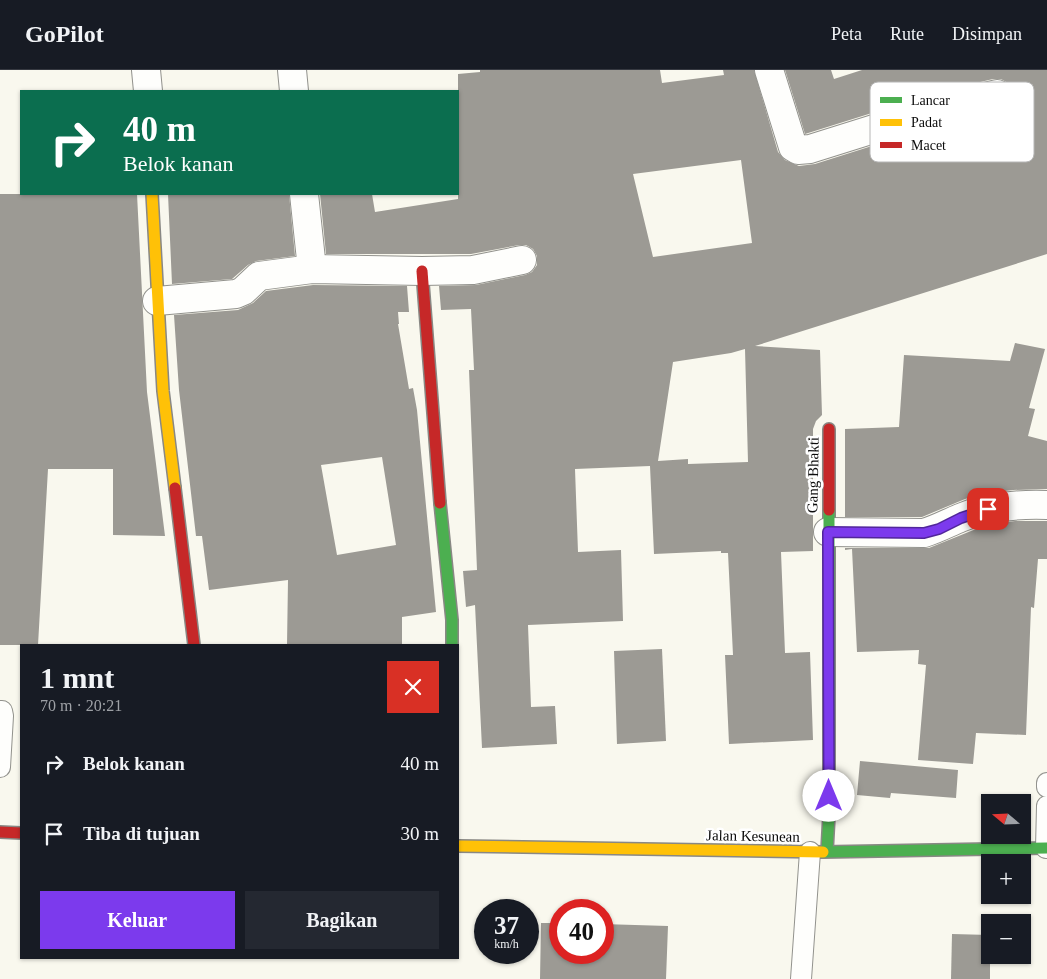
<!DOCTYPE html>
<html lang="id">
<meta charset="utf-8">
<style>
:root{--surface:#171b24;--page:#242831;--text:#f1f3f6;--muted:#9ea1a6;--line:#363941;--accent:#7c3aed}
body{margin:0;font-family:Georgia,serif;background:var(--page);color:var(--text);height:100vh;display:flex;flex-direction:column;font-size:19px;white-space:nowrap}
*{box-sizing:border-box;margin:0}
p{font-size:16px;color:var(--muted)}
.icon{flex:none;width:28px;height:28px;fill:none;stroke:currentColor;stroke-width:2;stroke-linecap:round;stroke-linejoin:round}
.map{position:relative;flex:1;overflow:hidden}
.sheet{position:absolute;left:20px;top:574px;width:439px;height:315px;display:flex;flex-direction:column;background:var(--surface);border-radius:0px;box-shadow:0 1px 4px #0004}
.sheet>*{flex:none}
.hud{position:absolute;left:20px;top:20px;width:439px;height:105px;border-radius:0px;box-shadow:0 1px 4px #0004;background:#0b6e4f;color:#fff;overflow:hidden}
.needle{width:32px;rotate:289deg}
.tools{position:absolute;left:981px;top:724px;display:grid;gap:10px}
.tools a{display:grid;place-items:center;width:50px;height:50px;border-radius:0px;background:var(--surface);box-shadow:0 1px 4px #0004;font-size:25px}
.speed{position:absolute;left:474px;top:829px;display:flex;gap:10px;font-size:25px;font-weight:700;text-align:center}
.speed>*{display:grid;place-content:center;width:65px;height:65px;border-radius:50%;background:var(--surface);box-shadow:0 1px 4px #0004;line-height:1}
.speed small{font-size:12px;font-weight:400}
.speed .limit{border:8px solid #d22;background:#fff;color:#111}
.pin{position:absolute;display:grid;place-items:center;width:42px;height:42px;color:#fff;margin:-21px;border-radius:10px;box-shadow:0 2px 8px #0006}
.me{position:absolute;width:55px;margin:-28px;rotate:0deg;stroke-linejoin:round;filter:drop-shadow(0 0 4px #0008)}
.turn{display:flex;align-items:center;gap:18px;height:105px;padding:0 20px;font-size:22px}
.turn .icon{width:65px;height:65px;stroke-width:2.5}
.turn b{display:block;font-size:35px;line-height:42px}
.round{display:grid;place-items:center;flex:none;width:52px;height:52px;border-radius:0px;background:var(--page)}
.summary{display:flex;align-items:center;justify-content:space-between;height:85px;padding:0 20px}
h1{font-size:30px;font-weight:700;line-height:38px}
.primary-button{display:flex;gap:10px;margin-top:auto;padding:10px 20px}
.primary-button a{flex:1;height:58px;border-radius:0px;background:var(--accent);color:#fff;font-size:20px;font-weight:700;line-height:58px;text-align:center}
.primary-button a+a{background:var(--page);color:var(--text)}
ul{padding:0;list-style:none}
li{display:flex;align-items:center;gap:15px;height:70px;padding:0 20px}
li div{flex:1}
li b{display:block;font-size:19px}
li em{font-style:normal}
header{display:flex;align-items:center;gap:30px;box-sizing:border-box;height:70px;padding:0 25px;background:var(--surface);border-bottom:1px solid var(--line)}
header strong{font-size:24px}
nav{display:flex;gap:28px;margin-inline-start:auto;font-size:18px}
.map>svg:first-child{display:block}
.building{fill:#9c9a94;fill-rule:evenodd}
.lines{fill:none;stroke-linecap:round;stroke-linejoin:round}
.lane-casing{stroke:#92928d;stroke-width:22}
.street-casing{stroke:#92928d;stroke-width:30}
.fast-casing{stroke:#898884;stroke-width:14}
.slow-casing{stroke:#898884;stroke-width:14}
.jam-casing{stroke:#898884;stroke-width:14}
.lane{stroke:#fefefc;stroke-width:20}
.street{stroke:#fefefc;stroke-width:28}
.fast{stroke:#4caf50;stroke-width:11}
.slow{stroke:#ffc107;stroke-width:11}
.jam{stroke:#c62828;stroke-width:11}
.route-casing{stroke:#51269a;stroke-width:12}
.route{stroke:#7c3aed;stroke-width:9}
.labels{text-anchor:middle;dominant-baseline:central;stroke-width:5;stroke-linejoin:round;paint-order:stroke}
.street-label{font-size:15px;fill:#0b0b0b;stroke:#fff}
.key{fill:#fff;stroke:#b6b6b6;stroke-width:1}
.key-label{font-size:14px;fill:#0b0b0b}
</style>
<header>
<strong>GoPilot</strong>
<nav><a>Peta</a><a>Rute</a><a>Disimpan</a></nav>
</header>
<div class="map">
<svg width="1047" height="909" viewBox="0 0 1047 909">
<rect width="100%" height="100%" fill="#f9f8ee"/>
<!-- building -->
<g class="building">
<path d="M480,0H660L662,13L724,5L723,0H754L778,82L785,90L799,96L815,94L951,51L1001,39L1008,35L1012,29V21L1008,13L1001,9H993L942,21L805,64L785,0H831L834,9L862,0H1047V184L755,276L820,280L822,345L816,351L813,359V481L781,482L785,583L810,582L813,670L729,674L725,585H733L728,483H721V481L654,484L650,396L575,399L578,482L621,480L623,551L528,555L531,637L555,636L557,674L482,678L475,535L466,537L463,501L477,500L469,300H474L471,239L441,240L439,216L476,215L525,205L532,202L537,195V186L533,179L526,175H519L471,184H326L320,124H372L375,142L458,129V4L480,2ZM741,90L752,173L653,187L633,104ZM745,279L748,392L688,394V389L658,391L673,292L731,283Z"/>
<polygon points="0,124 137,124 147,322 165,466 113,465 113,399 48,399 38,575 0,575"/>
<polygon points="168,124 289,124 295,186 256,191 248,195 232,209 172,214"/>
<path d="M313,215L407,216L409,242H398L399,254H398L409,319L413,318L417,340L436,542L402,547V575H287L288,510L209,520L202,466H196L179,320L174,245L238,240L253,233L266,221ZM382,387L396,475L337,485L321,395Z"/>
<polygon points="1015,273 1045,279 1029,338 1035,339 1028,366 1047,371 1047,419 1013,420 988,423 965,429 922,447 845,447 845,359 899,357 904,285 1010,291"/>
<polygon points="1015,451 1047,451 1047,489 1038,489 1034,538 1031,537 1026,665 976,663 973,694 918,690 926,595 918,594 919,580 857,582 852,479 845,480 845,478 929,478 976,459 995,454"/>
<polygon points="662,579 666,671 617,674 614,581"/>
<polygon points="860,691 958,700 956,728 891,723 890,728 857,725"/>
<polygon points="541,853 560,853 560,882 602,882 602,854 668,856 666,909 540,909"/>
<polygon points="952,864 990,865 990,909 951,909"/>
</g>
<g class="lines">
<!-- lane casing -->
<g class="lane-casing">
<g id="lane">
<polyline points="0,641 2,641 3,646 0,697"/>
<polyline points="1047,717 1047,713"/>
<polyline points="1046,778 1047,736"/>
<polyline points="801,909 810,782"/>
</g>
</g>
<!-- street casing -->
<g class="street-casing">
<g id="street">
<polyline points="146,0 148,21"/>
<polyline points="292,0 294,21"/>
<polyline points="769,0 793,77 798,80 810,79 947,36 997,24"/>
<polyline points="304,124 312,199"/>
<polyline points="157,231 236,224 243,221 259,206 312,199 422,201 473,200 522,190"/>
<path d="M828,462L924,463C937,459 948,453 960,448C988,436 1017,434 1047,435"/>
</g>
</g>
<!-- fast casing -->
<g class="fast-casing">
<g id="fast">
<polyline points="440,433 452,550 452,575"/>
<polyline points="827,781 829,745 829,440"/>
<polyline points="823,782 1047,778"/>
</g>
</g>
<!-- slow casing -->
<g class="slow-casing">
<g id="slow">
<polyline points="152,124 163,321 175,418"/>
<polyline points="458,776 823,782"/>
</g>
</g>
<!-- jam casing -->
<g class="jam-casing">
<g id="jam">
<polyline points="422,201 440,433"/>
<polyline points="829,359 829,440"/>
<polyline points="175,418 194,575"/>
<polyline points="0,762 21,763"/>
</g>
</g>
<!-- lane -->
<use href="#lane" class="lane"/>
<!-- street -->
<use href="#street" class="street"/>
<!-- fast -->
<use href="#fast" class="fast"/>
<!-- slow -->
<use href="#slow" class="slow"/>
<!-- jam -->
<use href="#jam" class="jam"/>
</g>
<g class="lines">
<!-- route casing -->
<g class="route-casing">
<polyline id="route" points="829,726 828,462 924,463 939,459 961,448 988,439"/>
</g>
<!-- route -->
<use href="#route" class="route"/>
</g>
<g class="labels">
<!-- street labels -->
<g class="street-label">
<text transform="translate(813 405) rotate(-89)">Gang Bhakti</text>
<text transform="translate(753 766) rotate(1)">Jalan Kesunean</text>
</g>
</g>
<!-- legend -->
<rect x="870" y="12" width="164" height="80" rx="8" class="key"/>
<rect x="880" y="27" width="22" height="6" fill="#4caf50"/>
<rect x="880" y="49" width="22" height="7" fill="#ffc107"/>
<rect x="880" y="72" width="22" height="6" fill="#c62828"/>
<g class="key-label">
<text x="911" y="35">Lancar</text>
<text x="911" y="57">Padat</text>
<text x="911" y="80">Macet</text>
</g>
</svg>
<div class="tools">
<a><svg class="needle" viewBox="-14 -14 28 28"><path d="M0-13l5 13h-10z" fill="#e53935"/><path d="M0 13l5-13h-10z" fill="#9ea1a6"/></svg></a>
<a>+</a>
<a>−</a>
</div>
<div class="speed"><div>37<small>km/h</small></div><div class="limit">40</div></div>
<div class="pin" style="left:988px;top:439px;background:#d93025"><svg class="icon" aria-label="arrive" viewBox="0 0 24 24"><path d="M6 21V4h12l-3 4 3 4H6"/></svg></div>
<svg class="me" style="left:829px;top:726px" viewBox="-20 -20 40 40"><circle r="19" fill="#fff"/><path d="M0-13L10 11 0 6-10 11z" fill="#7c3aed"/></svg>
<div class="hud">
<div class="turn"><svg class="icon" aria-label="right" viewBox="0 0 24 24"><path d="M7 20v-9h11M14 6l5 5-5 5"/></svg><div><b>40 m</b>Belok kanan</div></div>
</div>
<section class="sheet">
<div class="summary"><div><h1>1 mnt</h1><p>70 m · 20:21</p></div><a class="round" style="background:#d93025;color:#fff"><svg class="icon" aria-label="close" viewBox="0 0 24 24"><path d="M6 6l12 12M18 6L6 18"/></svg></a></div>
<ul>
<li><svg class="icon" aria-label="right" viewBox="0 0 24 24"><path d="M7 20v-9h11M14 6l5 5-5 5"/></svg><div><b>Belok kanan</b></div><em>40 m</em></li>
<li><svg class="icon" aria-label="arrive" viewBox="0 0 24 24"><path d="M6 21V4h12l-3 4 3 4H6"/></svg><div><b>Tiba di tujuan</b></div><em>30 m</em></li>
</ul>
<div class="primary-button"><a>Keluar</a><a>Bagikan</a></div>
</section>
</div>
